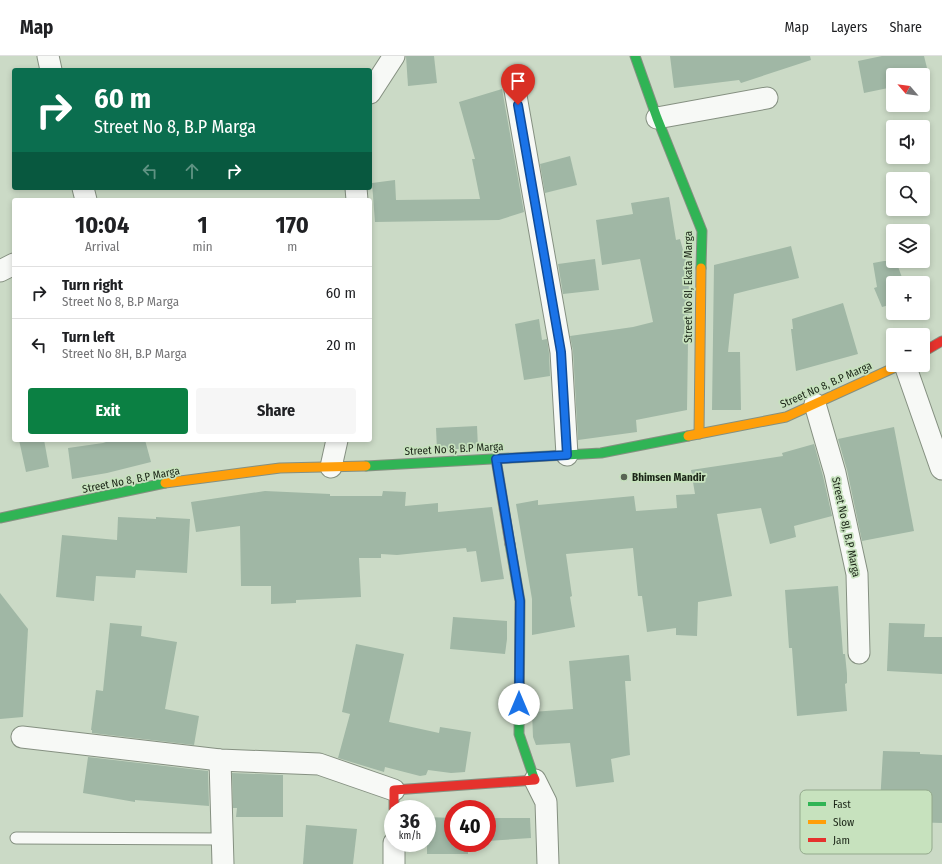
<!DOCTYPE html>
<meta charset="utf-8">
<style>
:root{--surface:#fff;--page:#f6f6f6;--text:#202124;--muted:#757577;--line:#e0e0e0;--accent:#0b8043}
body{margin:0;font-family:"Fira Sans Condensed",sans-serif;background:var(--page);color:var(--text);height:100vh;display:flex;flex-direction:column;font-size:15px;white-space:nowrap}
*{box-sizing:border-box;margin:0}
p{font-size:13px;color:var(--muted)}
.icon{flex:none;width:22px;height:22px;fill:none;stroke:currentColor;stroke-width:2;stroke-linecap:round;stroke-linejoin:round}
.map{position:relative;flex:1;overflow:hidden}
.panel{position:absolute;left:12px;top:142px;width:360px;height:244px;display:flex;flex-direction:column;background:var(--surface);border-radius:4px;box-shadow:0 2px 6px #0003}
.panel>*{flex:none}
.hud{position:absolute;left:12px;top:12px;width:360px;height:122px;border-radius:4px;box-shadow:0 2px 6px #0003;background:#0b6e4f;color:#fff;overflow:hidden}
.needle{width:26px;rotate:298deg}
.buttons{position:absolute;left:886px;top:12px;display:grid;gap:8px}
.buttons a{display:grid;place-items:center;width:44px;height:44px;border-radius:4px;background:var(--surface);box-shadow:0 2px 6px #0003;font-size:20px}
.speed{position:absolute;left:384px;top:744px;display:flex;gap:8px;font-size:20px;font-weight:700;text-align:center}
.speed>*{display:grid;place-content:center;width:52px;height:52px;border-radius:50%;background:var(--surface);box-shadow:0 2px 6px #0003;line-height:1}
.speed small{font-size:10px;font-weight:400}
.speed .limit{border:6px solid #d22;background:#fff;color:#111}
.pin{position:absolute;display:grid;place-items:center;width:34px;height:34px;color:#fff;margin:-41px -17px;border-radius:50% 50% 50% 0;rotate:-45deg;box-shadow:0 0 4px #0007}
.pin .icon{rotate:45deg}
.me{position:absolute;width:44px;margin:-22px;rotate:0deg;stroke-linejoin:round;filter:drop-shadow(0 0 3px #0008)}
.turn{display:flex;align-items:center;gap:14px;height:84px;padding:0 16px;font-size:18px}
.turn .icon{width:52px;height:52px;stroke-width:2.5}
.turn b{display:block;font-size:28px;line-height:34px}
.lanes{display:flex;align-items:center;height:38px;padding:0 16px;background:#0003;justify-content:center;gap:20px;direction:ltr}
.lanes .off{opacity:.35}
.eta{display:flex;justify-content:space-evenly;align-items:center;height:68px;text-align:center}
.eta b{font-size:24px;font-weight:700;line-height:28px}
.cta{display:flex;gap:8px;margin-top:auto;padding:8px 16px}
.cta a{flex:1;height:46px;border-radius:4px;background:var(--accent);color:#fff;font-size:16px;font-weight:700;line-height:46px;text-align:center}
.cta a+a{background:var(--page);color:var(--text)}
ul{padding:0;list-style:none}
li{display:flex;align-items:center;gap:12px;height:52px;padding:0 16px;border-top:1px solid var(--line)}
li div{flex:1}
li b{display:block;font-size:15px}
li em{font-style:normal}
header{display:flex;align-items:center;gap:24px;box-sizing:border-box;height:56px;padding:0 20px;background:var(--surface);border-bottom:1px solid var(--line)}
header strong{font-size:19px}
nav{display:flex;gap:22px;margin-inline-start:auto;font-size:14px}
.map>svg:first-child{display:block}
.building{fill:#a0b7a5}
.lines{fill:none;stroke-linecap:round;stroke-linejoin:round}
.lane-casing{stroke:#859081;stroke-width:13}
.street-casing{stroke:#859081;stroke-width:23}
.fast-casing{stroke:#859081;stroke-width:11}
.slow-casing{stroke:#859081;stroke-width:11}
.jam-casing{stroke:#859081;stroke-width:11}
.lane{stroke:#f7f9f6;stroke-width:11}
.street{stroke:#f7f9f6;stroke-width:21}
.fast{stroke:#30b455;stroke-width:9}
.slow{stroke:#ff9f0a;stroke-width:9}
.jam{stroke:#e5322d;stroke-width:9}
.route-casing{stroke:#114b97;stroke-width:10}
.route{stroke:#1a73e8;stroke-width:7}
.poi-dot{fill:#596454;stroke:#c7e2be;stroke-width:1.5}
.labels{text-anchor:middle;dominant-baseline:central;stroke-width:3.5;stroke-linejoin:round;paint-order:stroke}
.street-label{font-size:11px;fill:#1b2517;stroke:#c7e2be}
.poi-label{font-size:11px;font-weight:bold;fill:#1b2517;stroke:#c7e2be;text-anchor:start}
.key{fill:#c7e2be;stroke:#93a98c;stroke-width:1}
.key-label{font-size:11px;fill:#1b2517}
</style>
<header>
<strong>Map</strong>
<nav><a>Map</a><a>Layers</a><a>Share</a></nav>
</header>
<div class="map">
<svg width="942" height="808" viewBox="0 0 942 808">
<rect width="100%" height="100%" fill="#cbdac6"/>
<!-- building -->
<g class="building">
<polygon points="406,0 434,0 437,27 408,30"/>
<polygon points="670,0 810,0 811,4 741,27 739,24 674,32"/>
<polygon points="882,0 924,0 930,24 923,25 923,19 893,19 893,31 864,37 858,5"/>
<polygon points="502,33 524,156 499,164 375,166 372,127 395,124 396,144 480,143 472,103 475,103 459,46"/>
<polygon points="570,100 577,129 545,137 540,108"/>
<polygon points="669,141 676,184 680,183 689,216 687,354 636,364 637,376 578,384 573,295 570,280 633,271 653,266 640,203 602,209 596,164 633,158 631,147"/>
<polygon points="791,190 799,222 734,238 728,296 740,296 741,354 712,354 714,209"/>
<polygon points="595,203 599,234 563,238 558,208"/>
<polygon points="884,205 896,205 904,227 893,227 893,248 882,251 874,232 877,231 873,207"/>
<polygon points="843,247 858,298 796,315 791,273 793,273 792,263"/>
<polygon points="539,263 542,284 547,283 549,297 550,320 524,324 515,268"/>
<polygon points="477,370 478,392 437,394 436,372"/>
<polygon points="894,371 914,475 862,485 847,414 838,383"/>
<polygon points="19,384 44,384 49,411 26,416"/>
<polygon points="112,384 145,384 151,406 107,417 72,423 68,392 103,387"/>
<polygon points="814,388 823,420 832,460 794,470 796,481 770,488 761,452 717,458 732,540 698,546 697,580 676,579 676,572 647,576 642,540 638,540 633,492 566,498 572,540 570,541 575,571 532,579 532,543 516,448 538,444 538,449 634,440 636,455 677,452 676,439 695,438 691,414 783,400 782,397"/>
<polygon points="265,435 330,438 330,440 382,440 383,435 406,436 405,450 438,447 438,456 492,451 504,523 481,526 476,495 467,496 466,492 397,499 381,498 381,502 359,502 361,541 296,544 296,547 271,548 271,530 241,530 240,470 196,476 191,446"/>
<polygon points="118,461 156,463 156,461 190,463 187,517 136,514 135,522 96,520 94,545 56,541 62,479 117,484"/>
<polygon points="838,530 843,598 845,598 847,618 847,627 845,628 847,655 797,660 792,592 789,592 785,534"/>
<polygon points="0,537 28,573 23,661 0,663"/>
<polygon points="453,561 507,565 507,583 505,598 450,593"/>
<polygon points="110,567 142,570 141,580 177,586 165,653 199,660 194,689 92,677 92,674 91,674 96,634 103,635"/>
<polygon points="889,567 925,568 924,581 942,581 942,618 887,615"/>
<polygon points="356,588 404,598 389,666 439,677 440,671 471,676 465,716 451,717 428,714 426,719 420,720 385,711 384,716 338,702 350,658 342,656"/>
<polygon points="629,599 631,625 625,625 630,699 611,703 614,726 576,731 570,687 536,689 533,681 532,656 573,653 569,605"/>
<polygon points="883,695 920,696 920,698 942,699 942,767 879,765"/>
<polygon points="88,701 208,715 209,750 135,744 135,746 83,737"/>
<polygon points="232,717 283,719 283,761 236,761 237,752 233,752"/>
<polygon points="427,761 453,762 453,787 468,787 468,798 427,798"/>
<polygon points="487,762 530,762 531,782 487,785"/>
<polygon points="306,769 357,773 353,808 303,808"/>
</g>
<g class="lines">
<!-- lane casing -->
<g class="lane-casing">
<polyline id="lane" points="16,782 222,783"/>
</g>
<!-- street casing -->
<g class="street-casing">
<g id="street">
<polyline points="48,0 51,14"/>
<polyline points="515,34 561,296 567,399"/>
<polyline points="370,37 394,0"/>
<polyline points="657,62 767,42"/>
<polyline points="83,132 86,144"/>
<polyline points="356,132 357,144"/>
<polyline points="0,215 14,208"/>
<polyline points="905,309 941,412 942,413"/>
<polyline points="815,348 835,417 857,518 859,597"/>
<polyline points="331,411 337,384"/>
<polyline points="22,681 220,704 319,708 394,734"/>
<polyline points="220,704 223,808"/>
<polyline points="535,724 546,746 548,808"/>
<polyline points="394,808 394,787"/>
</g>
</g>
<!-- fast casing -->
<g class="fast-casing">
<g id="fast">
<polyline points="635,0 657,62 702,175 701,212"/>
<polyline points="366,410 601,397 688,380"/>
<polyline points="0,462 165,427"/>
<polyline points="510,488 520,545 519,678 534,722"/>
</g>
</g>
<!-- slow casing -->
<g class="slow-casing">
<g id="slow">
<polyline points="699,378 701,212"/>
<polyline points="688,380 786,361 900,309"/>
<polyline points="165,427 280,412 366,410"/>
</g>
</g>
<!-- jam casing -->
<g class="jam-casing">
<g id="jam">
<polyline points="923,296 942,285"/>
<polyline points="496,403 510,488"/>
<polyline points="394,753 394,734 535,724 534,722"/>
</g>
</g>
<!-- lane -->
<use href="#lane" class="lane"/>
<!-- street -->
<use href="#street" class="street"/>
<!-- fast -->
<use href="#fast" class="fast"/>
<!-- slow -->
<use href="#slow" class="slow"/>
<!-- jam -->
<use href="#jam" class="jam"/>
</g>
<g class="lines">
<!-- route casing -->
<g class="route-casing">
<polyline id="route" points="518,49 561,296 567,399 496,403 520,545 519,648"/>
</g>
<!-- route -->
<use href="#route" class="route"/>
</g>
<!-- markers -->
<circle class="poi-dot" cx="624" cy="421" r="4"/>
<g class="labels">
<!-- street labels -->
<g class="street-label">
<text transform="translate(688 231) rotate(-90)">Street No 8I, Ekata Marga</text>
<text transform="translate(826 329) rotate(-24)">Street No 8, B.P Marga</text>
<text transform="translate(454 393) rotate(-3)">Street No 8, B.P Marga</text>
<text transform="translate(131 424) rotate(-11)">Street No 8, B.P Marga</text>
<text transform="translate(846 471) rotate(78)">Street No 8J, B.P Marga</text>
</g>
<!-- poi labels -->
<g class="poi-label">
<text x="632" y="421">Bhimsen Mandir</text>
</g>
</g>
<!-- legend -->
<rect x="800" y="734" width="132" height="64" rx="6" class="key"/>
<rect x="808" y="746" width="18" height="4" fill="#30b455"/>
<rect x="808" y="764" width="18" height="4" fill="#ff9f0a"/>
<rect x="808" y="782" width="18" height="4" fill="#e5322d"/>
<g class="key-label">
<text x="833" y="752">Fast</text>
<text x="833" y="770">Slow</text>
<text x="833" y="788">Jam</text>
</g>
</svg>
<div class="buttons">
<a><svg class="needle" viewBox="-14 -14 28 28"><path d="M0-13l5 13h-10z" fill="#e53935"/><path d="M0 13l5-13h-10z" fill="#757577"/></svg></a>
<a><svg class="icon" aria-label="sound" viewBox="0 0 24 24"><path d="M4 9h4l5-4v14l-5-4H4zM17 9q2 3 0 6"/></svg></a>
<a><svg class="icon" aria-label="search" viewBox="0 0 24 24"><circle cx="10" cy="10" r="6"/><path d="M15 15l6 6"/></svg></a>
<a><svg class="icon" aria-label="layers" viewBox="0 0 24 24"><path d="M12 4l9 5-9 5-9-5zM3 14l9 5 9-5"/></svg></a>
<a>+</a>
<a>−</a>
</div>
<div class="speed"><div>36<small>km/h</small></div><div class="limit">40</div></div>
<div class="pin" style="left:518px;top:49px;background:#d93025"><svg class="icon" aria-label="arrive" viewBox="0 0 24 24"><path d="M6 21V4h12l-3 4 3 4H6"/></svg></div>
<svg class="me" style="left:519px;top:648px" viewBox="-20 -20 40 40"><circle r="19" fill="#fff"/><path d="M0-13L10 11 0 6-10 11z" fill="#1a73e8"/></svg>
<div class="hud">
<div class="turn"><svg class="icon" aria-label="right" viewBox="0 0 24 24"><path d="M7 20v-9h11M14 6l5 5-5 5"/></svg><div><b>60 m</b>Street No 8, B.P Marga</div></div>
<div class="lanes"><svg class="icon off" aria-label="left" viewBox="0 0 24 24"><path d="M17 20v-9H6M10 6l-5 5 5 5"/></svg><svg class="icon off" aria-label="ahead" viewBox="0 0 24 24"><path d="M12 20V5M6 11l6-6 6 6"/></svg><svg class="icon" aria-label="right" viewBox="0 0 24 24"><path d="M7 20v-9h11M14 6l5 5-5 5"/></svg></div>
</div>
<section class="panel">
<div class="eta">
<div><b>10:04</b><p>Arrival</p></div>
<div><b>1</b><p>min</p></div>
<div><b>170</b><p>m</p></div>
</div>
<ul>
<li><svg class="icon" aria-label="right" viewBox="0 0 24 24"><path d="M7 20v-9h11M14 6l5 5-5 5"/></svg><div><b>Turn right</b><p>Street No 8, B.P Marga</p></div><em>60 m</em></li>
<li><svg class="icon" aria-label="left" viewBox="0 0 24 24"><path d="M17 20v-9H6M10 6l-5 5 5 5"/></svg><div><b>Turn left</b><p>Street No 8H, B.P Marga</p></div><em>20 m</em></li>
</ul>
<div class="cta"><a>Exit</a><a>Share</a></div>
</section>
</div>
